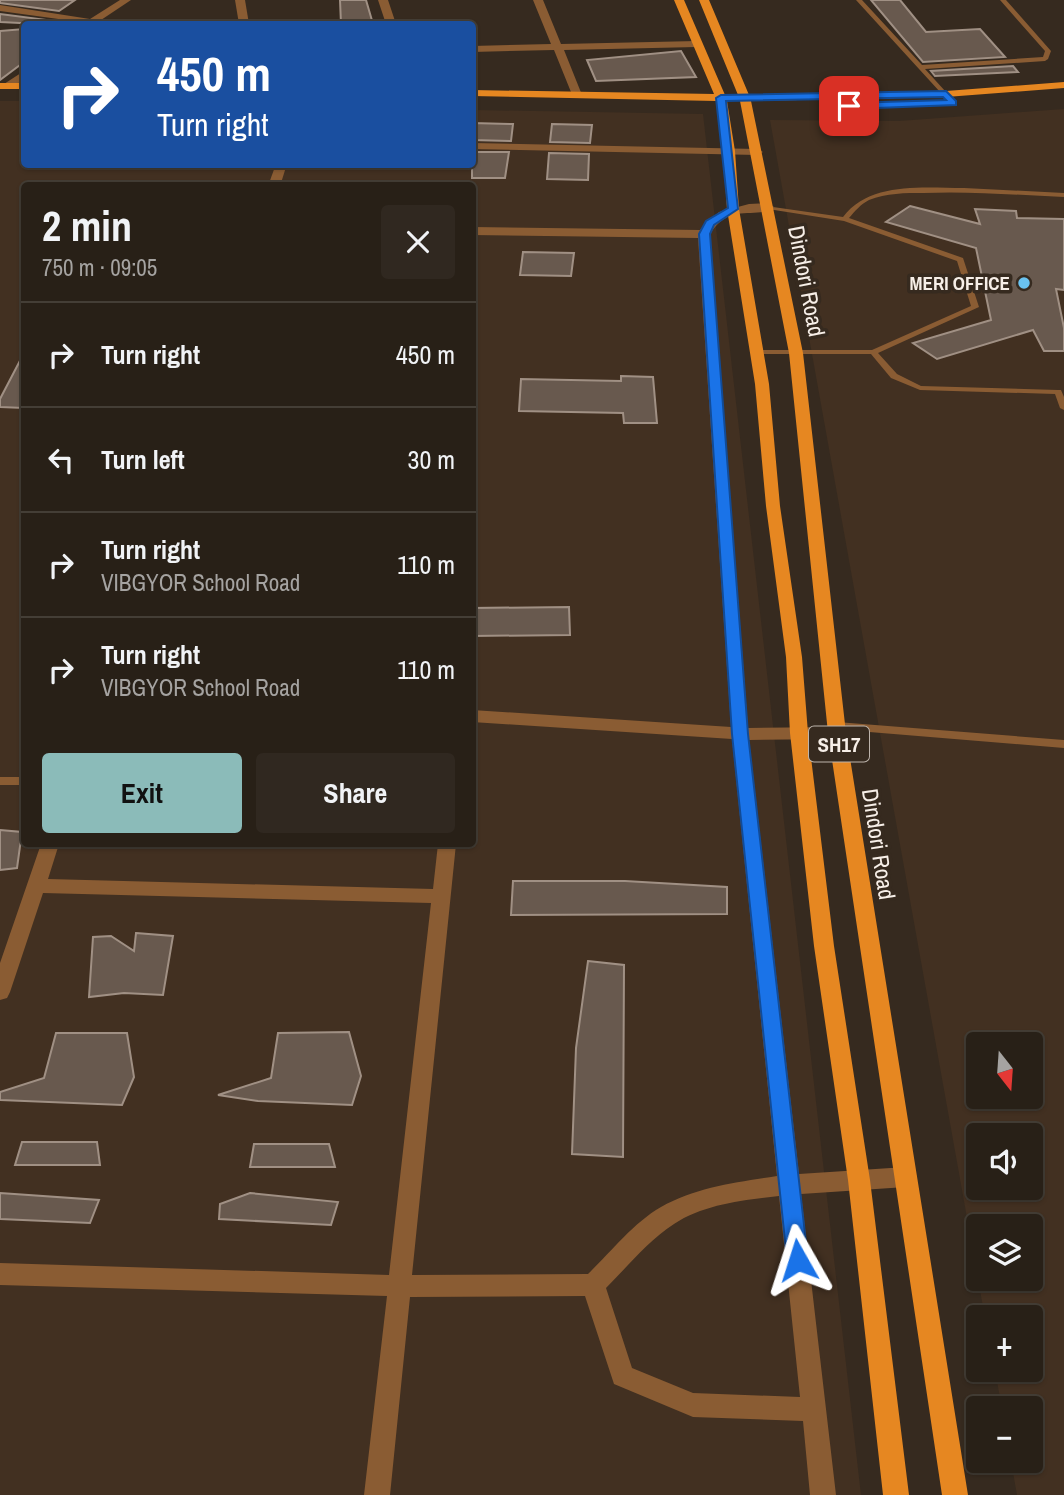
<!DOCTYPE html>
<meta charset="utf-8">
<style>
:root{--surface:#282017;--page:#302820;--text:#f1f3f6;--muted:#a5a3a1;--line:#443e36;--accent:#8bbbb9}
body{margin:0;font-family:"Archivo Narrow",sans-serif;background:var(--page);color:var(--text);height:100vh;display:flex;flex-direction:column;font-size:26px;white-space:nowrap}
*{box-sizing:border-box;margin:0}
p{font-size:23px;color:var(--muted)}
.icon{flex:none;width:38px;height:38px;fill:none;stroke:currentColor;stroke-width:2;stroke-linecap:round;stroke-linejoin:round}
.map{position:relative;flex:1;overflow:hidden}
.panel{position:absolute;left:21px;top:182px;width:455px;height:665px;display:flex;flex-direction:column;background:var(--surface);border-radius:7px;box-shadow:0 2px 5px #0004,0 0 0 2px var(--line)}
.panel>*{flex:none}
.hud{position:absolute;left:21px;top:21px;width:455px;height:147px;border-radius:7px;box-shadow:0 2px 5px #0004,0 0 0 2px var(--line);background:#1a4fa0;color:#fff;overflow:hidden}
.needle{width:46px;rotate:163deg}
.buttons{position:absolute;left:966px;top:1032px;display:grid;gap:14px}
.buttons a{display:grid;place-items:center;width:77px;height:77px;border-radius:7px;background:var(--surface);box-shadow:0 2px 5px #0004,0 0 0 2px var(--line);font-size:35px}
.pin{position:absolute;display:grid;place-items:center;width:60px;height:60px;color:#fff;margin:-30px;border-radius:14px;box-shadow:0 4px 10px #0006}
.me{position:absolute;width:77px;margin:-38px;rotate:354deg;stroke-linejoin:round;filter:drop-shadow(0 0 5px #0008)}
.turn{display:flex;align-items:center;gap:24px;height:147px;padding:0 21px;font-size:32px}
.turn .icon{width:91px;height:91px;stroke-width:2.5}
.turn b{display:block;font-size:49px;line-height:60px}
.round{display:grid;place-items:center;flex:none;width:74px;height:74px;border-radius:7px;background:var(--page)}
.summary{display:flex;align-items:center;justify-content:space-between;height:119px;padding:0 21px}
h1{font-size:42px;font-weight:700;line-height:52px}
.button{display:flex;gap:14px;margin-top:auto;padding:14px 21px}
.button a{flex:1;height:80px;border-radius:7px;background:var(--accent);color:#111;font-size:28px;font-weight:700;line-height:80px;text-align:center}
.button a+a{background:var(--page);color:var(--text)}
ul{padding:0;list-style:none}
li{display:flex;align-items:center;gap:21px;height:105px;padding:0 21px;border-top:2px solid var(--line)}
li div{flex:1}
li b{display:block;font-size:26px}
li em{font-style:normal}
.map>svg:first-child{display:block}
.built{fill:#423021;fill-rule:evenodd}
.building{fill:#68594e;stroke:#a09084;stroke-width:2}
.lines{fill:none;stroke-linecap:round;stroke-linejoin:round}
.service{fill:#8a5c33;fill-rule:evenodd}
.minor{fill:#8a5c33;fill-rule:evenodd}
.primary{fill:#e68721;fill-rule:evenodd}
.route{fill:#1a73e8;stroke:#114b97;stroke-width:2}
.poi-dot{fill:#6ac3f1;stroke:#362a1f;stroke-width:2.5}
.labels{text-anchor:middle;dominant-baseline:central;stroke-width:7;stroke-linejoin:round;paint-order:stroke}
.far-poi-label{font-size:19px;font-weight:bold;fill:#f7efe8;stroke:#362a1f;text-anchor:end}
.shield{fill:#362a1f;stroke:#bdb4ac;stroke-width:2}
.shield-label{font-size:21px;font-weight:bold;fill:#f7efe8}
.street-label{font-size:23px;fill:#f7efe8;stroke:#362a1f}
</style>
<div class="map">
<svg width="1064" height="1495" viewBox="0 0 1064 1495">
<rect width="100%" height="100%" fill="#362a1f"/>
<!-- built -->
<g class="built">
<path d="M0,101H24V164H472L473,110L703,114L861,1495H0ZM24,186H472V844H24Z"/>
<path d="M1064,109V1495H1017L1011,1461H1031V1409H1002L995,1370H1031V1318H985L978,1279H1031V1227H978V1279L770,120L899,121ZM978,1045H1031V1097H978ZM978,1136H1031V1188H978Z"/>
</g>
<!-- building -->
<g class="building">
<polygon points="0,0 75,0 59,11 0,3"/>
<polygon points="340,0 366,0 373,24 341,24"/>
<polygon points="871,0 900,0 926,32 980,29 1005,57 923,62"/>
<polygon points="0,14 47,20 40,24 0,22"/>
<polygon points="24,29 24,62 0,80 0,31"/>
<polygon points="681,51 696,77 596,81 587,60"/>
<polygon points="1013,66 1018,72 935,76 931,71"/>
<polygon points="472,123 513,124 511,141 472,140"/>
<polygon points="552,124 592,125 590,143 550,142"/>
<polygon points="472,152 509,152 505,178 472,178"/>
<polygon points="549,153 589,154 588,180 547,179"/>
<polygon points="910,206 980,224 975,209 1016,211 1017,218 1064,219 1064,290 1056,289 1064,328 1064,351 1044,351 1033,330 937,359 913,343 991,320 976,248 886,222"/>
<polygon points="523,252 574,253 571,276 520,275"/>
<polygon points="24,353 24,408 0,407 0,399"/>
<polygon points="621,376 653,377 657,423 624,423 623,413 519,411 521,379 621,381"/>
<polygon points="569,607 570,635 472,636 472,608"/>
<polygon points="0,830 22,832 17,868 0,870"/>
<polygon points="513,881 625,881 727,887 727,914 511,915"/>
<polygon points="136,933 173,936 163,995 124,993 89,997 93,937 111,936 134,951"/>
<polygon points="588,961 624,965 623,1157 572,1154 576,1048"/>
<polygon points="349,1032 361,1076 352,1105 258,1101 218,1095 271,1078 278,1033"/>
<polygon points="56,1033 127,1033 134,1077 122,1105 0,1100 0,1092 44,1078"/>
<polygon points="22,1142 97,1142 100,1165 15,1165"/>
<polygon points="254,1144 329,1144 335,1167 250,1167"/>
<polygon points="0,1193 99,1200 90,1223 0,1219"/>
<polygon points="250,1193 338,1202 331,1225 219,1219 220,1204"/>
</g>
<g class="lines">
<!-- service -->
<g class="service">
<polygon points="856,0 862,0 922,65 1043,57 1045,51 1000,0 1006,0 1051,51 1048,59 1045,61 925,69 956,103 951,104"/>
<path d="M964,188L1064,193V197C1017,195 970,191 923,193C906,193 886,193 869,200C861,204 855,211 849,218L963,258L979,307L878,353L897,374L921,386L1058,390H1061L1064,397V410L1060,408L1055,394L920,390L891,378L871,354H755L754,352L758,350H872L971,306L957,261L844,221L768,209L764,207L766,206L843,217C870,181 924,188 964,188Z"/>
<polygon points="837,722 1064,740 1064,748 833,729 832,726 833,723"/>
<rect x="0" y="777" width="24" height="8"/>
</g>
<!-- minor -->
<g class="minor">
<polygon points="120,0 131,0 95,24 0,11 0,5 90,19"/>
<polygon points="235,0 245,0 249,24 239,24"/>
<polygon points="378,0 388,0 396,24 386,24"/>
<polygon points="533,0 543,0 561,44 697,41 702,44 697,47 564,50 582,95 573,97 554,50 472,52 472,46 551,44"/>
<polygon points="24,71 24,79 12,88 4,88 4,84"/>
<polygon points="472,143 757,149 763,152 757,155 472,149"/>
<polygon points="276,164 287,164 280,186 268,186"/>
<path d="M749,204L768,203L774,207C754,221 731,201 710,234L748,728L837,727L846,733L837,739L749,740L799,1174L906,1167L914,1170L917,1177L914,1184L906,1187L801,1194L836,1495H810L803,1421L693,1417L614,1384L585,1296L410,1297L390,1495H364L387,1296L0,1285V1263L389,1275L431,903L43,893L10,992L7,998L0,1000V963L41,844H59L48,879L433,889L438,844H456L412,1275L588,1274C611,1252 633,1223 661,1207C696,1187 738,1182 777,1176L732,739L472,722V710L731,727L698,238L472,235V227L700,230L719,212ZM779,1196L800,1397L693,1393L632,1368L606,1288C628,1266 648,1241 674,1224C704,1204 744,1200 779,1196Z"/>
</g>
<!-- primary -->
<g class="primary">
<polygon points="674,0 684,0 725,95 738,95 699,0 709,0 749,95 946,91 1064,82 1064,88 946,97 751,101 803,353 846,733 968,1495 942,1495 828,733 789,353 740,101 727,101 735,151 739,209 769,384 780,506 802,657 808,733 834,946 870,1180 909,1495 883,1495 848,1180 814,946 790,733 786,657 766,506 755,384 727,209 723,151 716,101 472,96 472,90 714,94"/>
<rect x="0" y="83" width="24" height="6"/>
</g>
</g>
<!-- route -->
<polygon class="route" points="946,91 956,101 956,105 849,109 844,106 849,103 946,100 943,97 726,101 738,209 714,225 710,234 748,734 808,1260 805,1266 798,1269 790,1266 787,1260 732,734 699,234 706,221 728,208 716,98 721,95"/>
<!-- markers -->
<circle class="poi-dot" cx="1024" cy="283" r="7"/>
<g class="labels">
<!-- far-poi labels -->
<g class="far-poi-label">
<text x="1010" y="283">MERI OFFICE</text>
</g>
<!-- shield labels -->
<rect class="shield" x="809" y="726.5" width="60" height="35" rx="5"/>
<g class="shield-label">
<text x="839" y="744">SH17</text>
</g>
<!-- street labels -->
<g class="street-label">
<text transform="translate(807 281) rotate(79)">Dindori Road</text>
<text transform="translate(879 844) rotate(81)">Dindori Road</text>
</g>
</g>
</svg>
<div class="buttons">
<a><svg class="needle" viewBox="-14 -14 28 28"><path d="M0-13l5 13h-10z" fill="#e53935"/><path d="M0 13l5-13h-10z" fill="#a5a3a1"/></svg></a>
<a><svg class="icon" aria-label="sound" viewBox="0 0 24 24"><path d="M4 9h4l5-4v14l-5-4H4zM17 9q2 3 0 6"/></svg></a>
<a><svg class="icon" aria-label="layers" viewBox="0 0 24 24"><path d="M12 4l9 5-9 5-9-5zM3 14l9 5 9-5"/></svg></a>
<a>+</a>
<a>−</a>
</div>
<div class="pin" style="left:849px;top:106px;background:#d93025"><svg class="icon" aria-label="arrive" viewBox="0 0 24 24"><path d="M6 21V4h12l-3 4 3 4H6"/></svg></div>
<svg class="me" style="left:798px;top:1260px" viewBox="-20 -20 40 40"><path d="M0-17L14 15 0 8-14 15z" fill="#1a73e8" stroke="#fff" stroke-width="4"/></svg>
<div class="hud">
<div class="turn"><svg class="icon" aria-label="right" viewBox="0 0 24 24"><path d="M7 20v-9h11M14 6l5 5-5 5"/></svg><div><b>450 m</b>Turn right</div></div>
</div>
<section class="panel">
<div class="summary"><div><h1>2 min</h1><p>750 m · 09:05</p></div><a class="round"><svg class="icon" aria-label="close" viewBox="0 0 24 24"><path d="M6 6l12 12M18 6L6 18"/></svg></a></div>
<ul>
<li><svg class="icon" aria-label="right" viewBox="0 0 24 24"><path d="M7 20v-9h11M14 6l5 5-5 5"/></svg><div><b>Turn right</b></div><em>450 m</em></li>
<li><svg class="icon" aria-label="left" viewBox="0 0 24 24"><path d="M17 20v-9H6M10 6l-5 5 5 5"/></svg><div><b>Turn left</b></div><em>30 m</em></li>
<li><svg class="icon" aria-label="right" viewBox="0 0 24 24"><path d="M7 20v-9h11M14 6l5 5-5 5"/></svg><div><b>Turn right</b><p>VIBGYOR School Road</p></div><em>110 m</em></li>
<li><svg class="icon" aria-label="right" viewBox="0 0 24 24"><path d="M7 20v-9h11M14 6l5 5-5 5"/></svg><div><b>Turn right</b><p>VIBGYOR School Road</p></div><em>110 m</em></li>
</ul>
<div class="button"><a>Exit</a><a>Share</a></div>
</section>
</div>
